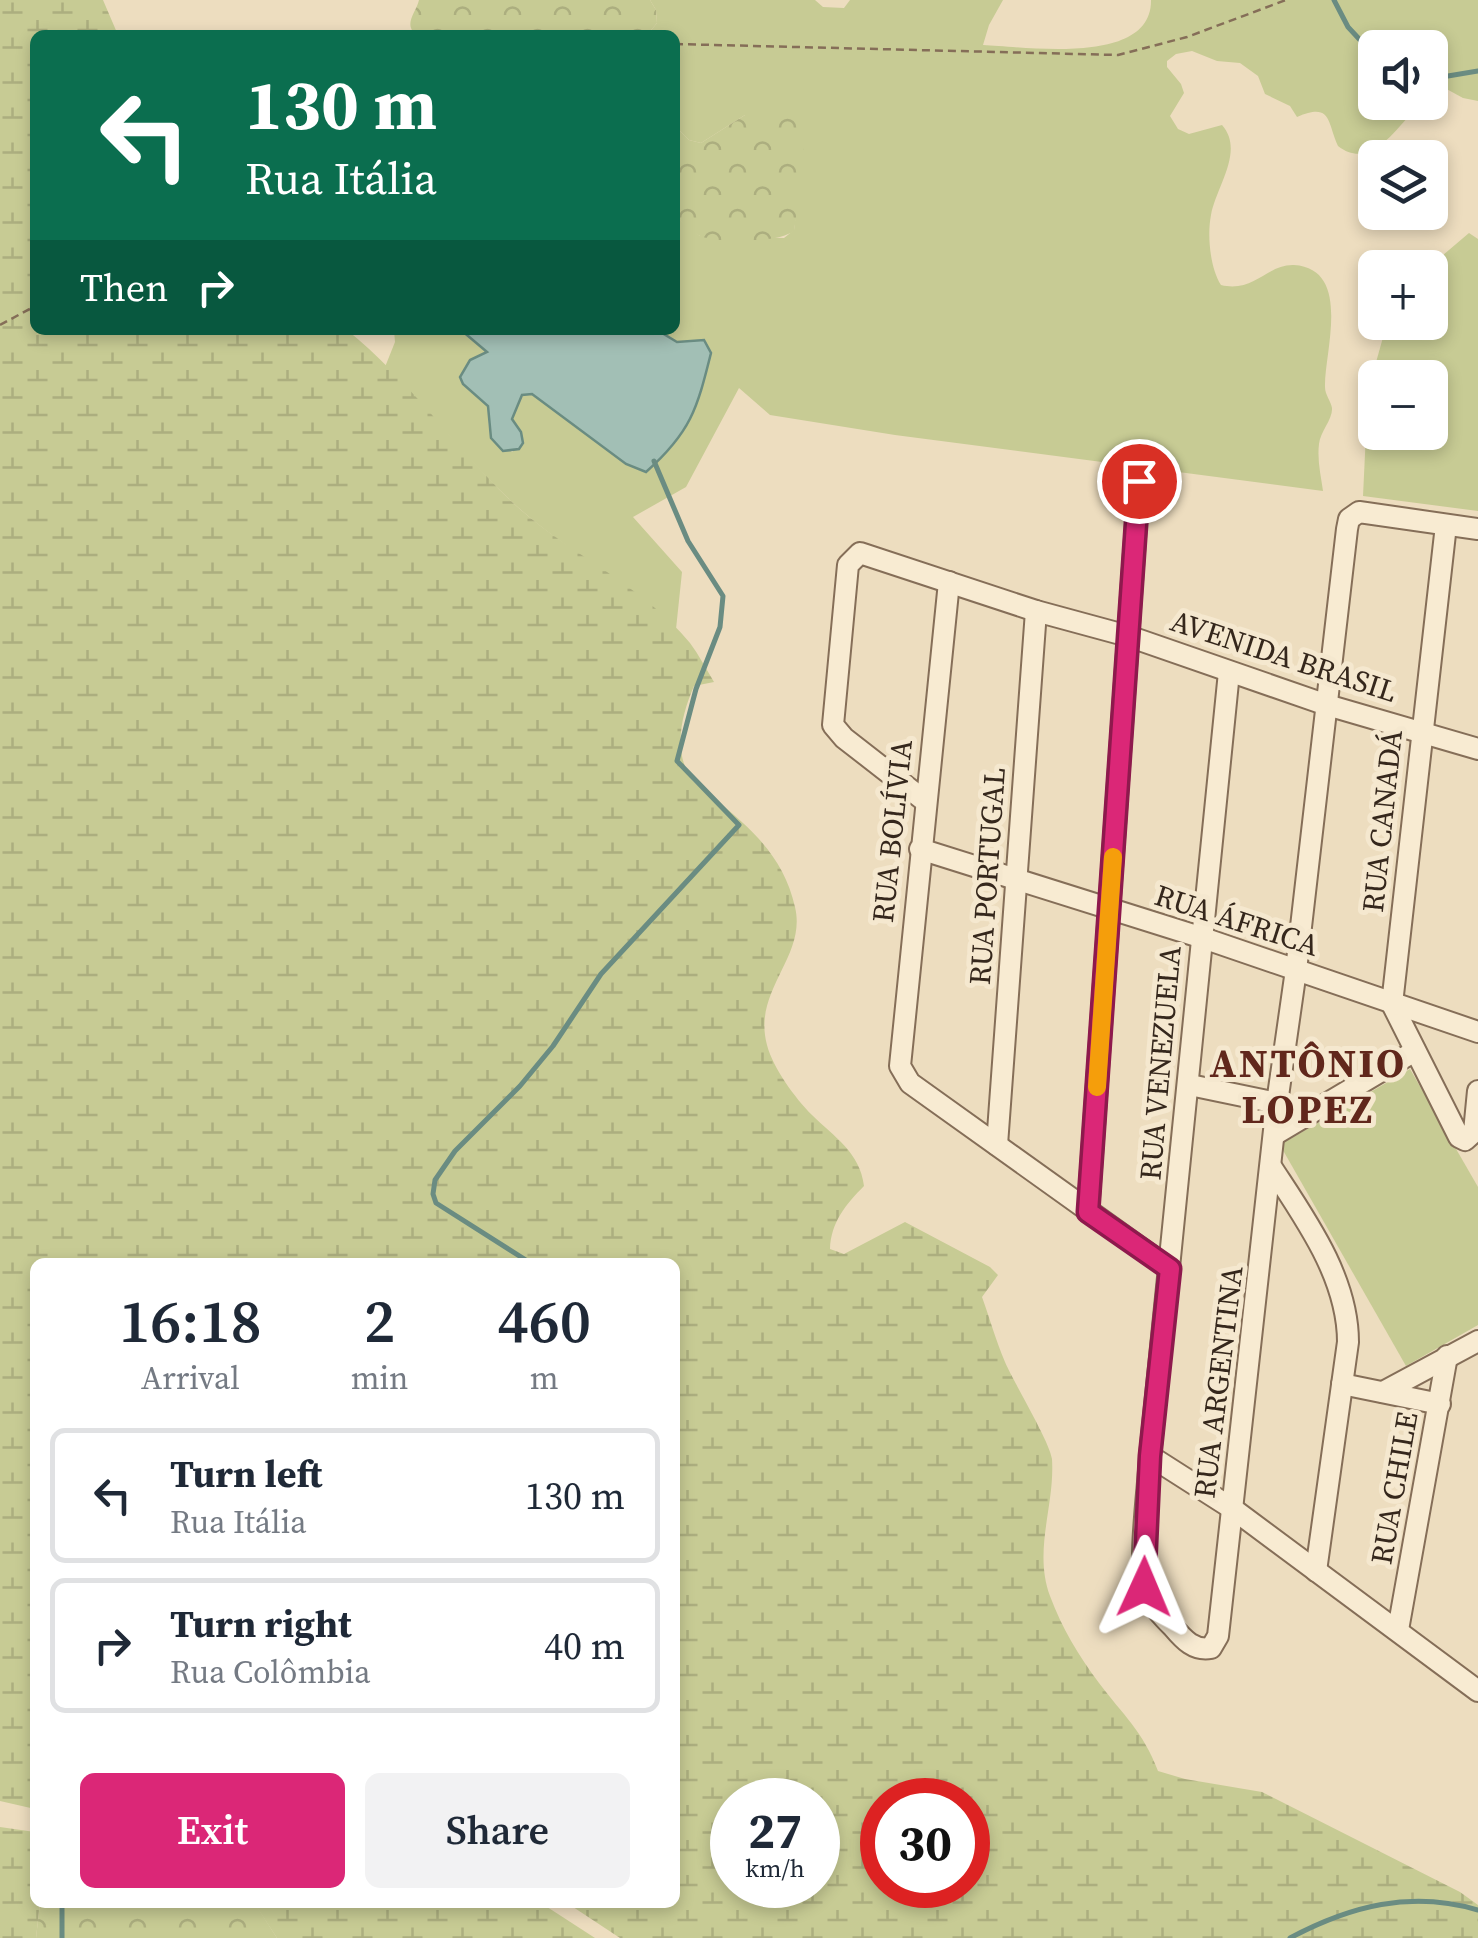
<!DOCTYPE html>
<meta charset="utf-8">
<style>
:root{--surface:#fff;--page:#f2f2f3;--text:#1f2937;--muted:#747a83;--line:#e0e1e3;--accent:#db2777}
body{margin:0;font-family:"Source Serif 4",serif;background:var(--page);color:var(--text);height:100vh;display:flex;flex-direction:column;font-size:38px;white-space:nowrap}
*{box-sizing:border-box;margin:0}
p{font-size:32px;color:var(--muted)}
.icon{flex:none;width:55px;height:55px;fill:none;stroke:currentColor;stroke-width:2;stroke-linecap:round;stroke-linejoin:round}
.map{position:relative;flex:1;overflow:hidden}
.panel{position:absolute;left:30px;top:1258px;width:650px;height:650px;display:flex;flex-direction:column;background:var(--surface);border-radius:15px;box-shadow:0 5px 15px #0003}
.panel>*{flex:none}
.top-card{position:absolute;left:30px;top:30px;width:650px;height:305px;border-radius:15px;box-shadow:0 5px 15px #0003;background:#0b6e4f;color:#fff;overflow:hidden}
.tools{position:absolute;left:1358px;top:30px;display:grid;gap:20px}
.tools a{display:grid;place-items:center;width:90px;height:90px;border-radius:15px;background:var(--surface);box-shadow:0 5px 15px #0003;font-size:50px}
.speed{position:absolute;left:710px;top:1778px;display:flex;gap:20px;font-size:50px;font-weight:700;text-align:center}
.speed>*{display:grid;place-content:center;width:130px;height:130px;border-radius:50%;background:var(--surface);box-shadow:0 5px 15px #0003;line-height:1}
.speed small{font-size:25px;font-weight:400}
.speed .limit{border:15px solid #d22;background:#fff;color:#111}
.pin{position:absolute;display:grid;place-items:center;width:85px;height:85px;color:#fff;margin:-42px;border:5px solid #fff;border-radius:50%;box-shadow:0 2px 10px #0007}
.me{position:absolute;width:110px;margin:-55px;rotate:1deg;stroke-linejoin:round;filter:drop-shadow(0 0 8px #0008)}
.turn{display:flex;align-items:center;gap:35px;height:210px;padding:0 50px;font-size:45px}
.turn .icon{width:130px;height:130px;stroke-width:2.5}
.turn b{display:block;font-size:70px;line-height:85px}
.then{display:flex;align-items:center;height:95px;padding:0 50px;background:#0003;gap:20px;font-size:38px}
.eta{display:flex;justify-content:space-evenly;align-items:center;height:170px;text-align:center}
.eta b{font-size:60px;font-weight:600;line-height:70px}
.button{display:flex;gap:20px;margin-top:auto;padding:20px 50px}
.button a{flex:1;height:115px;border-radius:15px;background:var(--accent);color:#fff;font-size:40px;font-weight:600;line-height:115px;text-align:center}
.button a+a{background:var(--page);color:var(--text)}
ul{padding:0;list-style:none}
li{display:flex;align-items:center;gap:30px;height:135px;margin:0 20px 15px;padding:0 30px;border:5px solid var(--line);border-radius:15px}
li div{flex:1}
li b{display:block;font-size:38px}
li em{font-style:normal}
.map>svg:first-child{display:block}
.green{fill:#c7cb94;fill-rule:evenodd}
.forest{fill:url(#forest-crowns)}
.wetland{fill:url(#wetland-marsh);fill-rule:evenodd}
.water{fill:#a2bfb5;stroke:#6a8c82;stroke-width:2.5}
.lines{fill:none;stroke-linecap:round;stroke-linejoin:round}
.stream{stroke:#6a8c82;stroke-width:5}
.street-casing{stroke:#856e58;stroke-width:24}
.path{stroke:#856e58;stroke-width:2.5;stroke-dasharray:8 5;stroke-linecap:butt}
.street{stroke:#f8ebd2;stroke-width:20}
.route-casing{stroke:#8e194d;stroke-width:25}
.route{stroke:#db2777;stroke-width:18}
.slow{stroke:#f59e0b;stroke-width:18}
.labels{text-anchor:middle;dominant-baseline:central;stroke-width:10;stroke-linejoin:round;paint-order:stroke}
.street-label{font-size:30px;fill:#35271c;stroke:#f5e8cf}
.district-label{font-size:40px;font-weight:bold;letter-spacing:2.5px;fill:#61271c;stroke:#f5e8cf}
</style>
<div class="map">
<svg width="1478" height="1938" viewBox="0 0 1478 1938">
<defs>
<pattern id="forest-crowns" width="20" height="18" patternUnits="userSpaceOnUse" patternTransform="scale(2.5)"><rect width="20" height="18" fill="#c7cb94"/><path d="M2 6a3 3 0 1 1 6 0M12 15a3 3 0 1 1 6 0" fill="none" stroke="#acae7f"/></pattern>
<pattern id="wetland-marsh" width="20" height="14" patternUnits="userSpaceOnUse" patternTransform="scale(2.5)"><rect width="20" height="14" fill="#c7cb94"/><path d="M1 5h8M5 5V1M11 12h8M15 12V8" fill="none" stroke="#acae7f"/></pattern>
</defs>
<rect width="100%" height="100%" fill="#edddbf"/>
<!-- green -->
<g class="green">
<path d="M650,0H815L823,7L844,8L850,0H1003L989,25L983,45C1027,47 1152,66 1151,0H1478V101L1463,98L1430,80V48H1375V77L1369,86L1375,93V102L1411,103L1417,107C1395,130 1370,171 1338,146C1327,122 1332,102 1297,117L1290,106L1265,94L1258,76L1240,63L1217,61L1192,51L1176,54L1167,61V67L1181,84L1184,93L1170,116L1178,129L1189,134L1222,125C1245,151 1216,187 1211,215C1207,235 1210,268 1221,285C1254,293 1267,264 1294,265C1353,269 1324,353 1325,387C1325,395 1331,401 1332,408C1333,419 1320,432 1319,444C1317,460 1321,476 1323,491L895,435L770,415L739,388L686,487L633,517L682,572L676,629C626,581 563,549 512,502C467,460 430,410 385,367L395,342L394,330H461L488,353L463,384L488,406L489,429L512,452L523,443L521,432L511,419L522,394H533L646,472C689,435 698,406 711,353L698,340L677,342L657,330H675V216L700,236L784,238L794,230L797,205L745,115L701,143L689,140L675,126V35H647L657,23L656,10Z"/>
<path d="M1469,233L1478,239V511L1363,496L1368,391L1387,323L1430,322L1429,267ZM1375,378H1430V432H1375Z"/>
<polygon points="1410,1069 1478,1187 1478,1325 1406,1366 1280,1145"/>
</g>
<!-- forest -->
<g class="forest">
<path d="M419,0H650L656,10L657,23L647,35H416C403,24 416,13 419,0Z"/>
<path d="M770,109C781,112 792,114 798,124C811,144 798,207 794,231C777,243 721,244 700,236C692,232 682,222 675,216V126L689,140L701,143L745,115Z"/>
<polygon points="254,1902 277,1938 36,1938 40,1903"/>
</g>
<!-- wetland -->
<g class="wetland">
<path d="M0,0H103L118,35H35V330H347C409,380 454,446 511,501C566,553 642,584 690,643C699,655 706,669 714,682L694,686C682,714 674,745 688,774C693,784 707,792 716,800C753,830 784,858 795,907C807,957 752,990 767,1045C773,1068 795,1098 812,1115C834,1137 860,1152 864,1186C846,1204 831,1222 830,1249L844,1254L905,1222L990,1267L998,1275L982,1297C990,1319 996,1341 1005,1362C1014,1383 1050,1442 1052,1459C1055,1506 1033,1550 1050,1596C1062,1628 1078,1655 1099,1683C1123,1715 1143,1731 1158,1771L1185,1779L1262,1792L1460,1892L1478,1905V1938H620L567,1903L675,1902V1262H35V1809L0,1801ZM732,1800H818V1885H732ZM882,1800H968V1885H882Z"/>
<polygon points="0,1827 35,1832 35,1902 40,1903 36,1938 0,1938"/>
<polygon points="254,1903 541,1903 595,1938 277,1938"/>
</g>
<!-- water -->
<path class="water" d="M461,330H657L677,342L704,340L711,353C697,409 691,432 646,472L626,464L532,394L522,395L512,419L521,432L523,443L519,449L503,451L491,438L488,406L463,384L460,377L470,360L487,352Z"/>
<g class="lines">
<!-- stream -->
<g class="stream">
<polyline points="1334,0 1348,27 1375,56"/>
<polyline points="1430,79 1478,71"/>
<polyline points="529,1262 436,1203 433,1194 435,1180 455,1151 520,1086 553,1046 601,974 739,825 677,761 696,689 720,627 723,596 688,541 654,461"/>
<polyline points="62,1938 62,1902"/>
<path d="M1290,1938C1350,1906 1411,1890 1478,1910"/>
</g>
<!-- street casing -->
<g class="street-casing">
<g id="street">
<polyline points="1446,525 1392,1004 1459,1137 1465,1140 1474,1132 1478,1091"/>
<polyline points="949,582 900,1066 910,1083 1170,1269"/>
<path d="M1229,672L1150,1456C1149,1485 1136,1574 1148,1597C1154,1608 1164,1618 1173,1627C1184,1640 1194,1651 1211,1648L1218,1636L1277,1103L1296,970L1347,529L1349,519L1359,512L1478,529"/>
<polyline points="925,801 844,738 833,725 848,565 860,553 1036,611 1128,636 1327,705 1478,749"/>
<polyline points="920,849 1203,938 1478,1032"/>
<polyline points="1190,1085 1277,1103"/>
<polyline points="1274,1135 1415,1051"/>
<polyline points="997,1145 1036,611"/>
<path d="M1272,1168C1306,1220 1348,1278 1348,1342L1316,1571"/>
<polyline points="1088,1212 1139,481"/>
<polyline points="1342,1384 1440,1404"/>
<polyline points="1383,1392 1478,1341"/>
<polyline points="1150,1456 1233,1509 1478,1691"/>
<polyline points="1398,1630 1447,1356"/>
</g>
</g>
<!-- path -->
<g class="path">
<polyline points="675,44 1118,55 1187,37 1286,0"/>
<polyline points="0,325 35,306"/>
</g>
<!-- street -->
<use href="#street" class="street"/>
</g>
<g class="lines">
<!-- route casing -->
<g class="route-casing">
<polyline id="route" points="1139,481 1088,1212 1170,1269 1150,1456 1144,1587"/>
</g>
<!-- route -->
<use href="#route" class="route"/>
<!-- slow -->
<polyline class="slow" points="1097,1087 1113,857"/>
</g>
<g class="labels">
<!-- street labels -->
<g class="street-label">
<text transform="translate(1284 656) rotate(18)">AVENIDA BRASIL</text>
<text transform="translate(1382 821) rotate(-84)">RUA CANADÁ</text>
<text transform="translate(892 831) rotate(-84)">RUA BOLÍVIA</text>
<text transform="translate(987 876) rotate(-86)">RUA PORTUGAL</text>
<text transform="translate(1237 920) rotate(18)">RUA ÁFRICA</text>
<text transform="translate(1160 1063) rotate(-85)">RUA VENEZUELA</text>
<text transform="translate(1218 1382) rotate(-83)">RUA ARGENTINA</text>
<text transform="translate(1394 1488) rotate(-80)">RUA CHILE</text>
</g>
<!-- district labels -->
<g class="district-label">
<text x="1308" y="1063">ANTÔNIO<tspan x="1308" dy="46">LOPEZ</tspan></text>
</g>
</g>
</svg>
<div class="tools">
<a><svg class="icon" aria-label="sound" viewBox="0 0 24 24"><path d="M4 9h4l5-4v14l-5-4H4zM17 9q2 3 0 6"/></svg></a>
<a><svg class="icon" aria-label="layers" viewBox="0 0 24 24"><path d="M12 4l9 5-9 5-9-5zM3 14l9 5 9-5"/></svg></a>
<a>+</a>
<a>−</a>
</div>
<div class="speed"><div>27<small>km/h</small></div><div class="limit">30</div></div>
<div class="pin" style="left:1139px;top:481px;background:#d93025"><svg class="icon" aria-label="arrive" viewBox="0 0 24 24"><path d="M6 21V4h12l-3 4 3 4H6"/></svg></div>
<svg class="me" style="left:1144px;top:1587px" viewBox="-20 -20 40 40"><path d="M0-17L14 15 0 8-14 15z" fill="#db2777" stroke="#fff" stroke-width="4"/></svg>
<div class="top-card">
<div class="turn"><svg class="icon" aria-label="left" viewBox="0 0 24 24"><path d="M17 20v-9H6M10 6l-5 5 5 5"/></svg><div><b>130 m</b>Rua Itália</div></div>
<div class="then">Then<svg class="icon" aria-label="right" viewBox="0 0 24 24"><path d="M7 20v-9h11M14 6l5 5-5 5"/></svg></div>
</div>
<section class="panel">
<div class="eta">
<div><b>16:18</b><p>Arrival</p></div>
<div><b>2</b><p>min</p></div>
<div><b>460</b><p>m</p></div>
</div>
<ul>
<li><svg class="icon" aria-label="left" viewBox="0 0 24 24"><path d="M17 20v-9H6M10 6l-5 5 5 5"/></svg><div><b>Turn left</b><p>Rua Itália</p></div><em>130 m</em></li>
<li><svg class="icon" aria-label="right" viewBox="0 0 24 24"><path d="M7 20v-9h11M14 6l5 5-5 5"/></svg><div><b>Turn right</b><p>Rua Colômbia</p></div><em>40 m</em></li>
</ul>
<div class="button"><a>Exit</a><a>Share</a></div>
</section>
</div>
